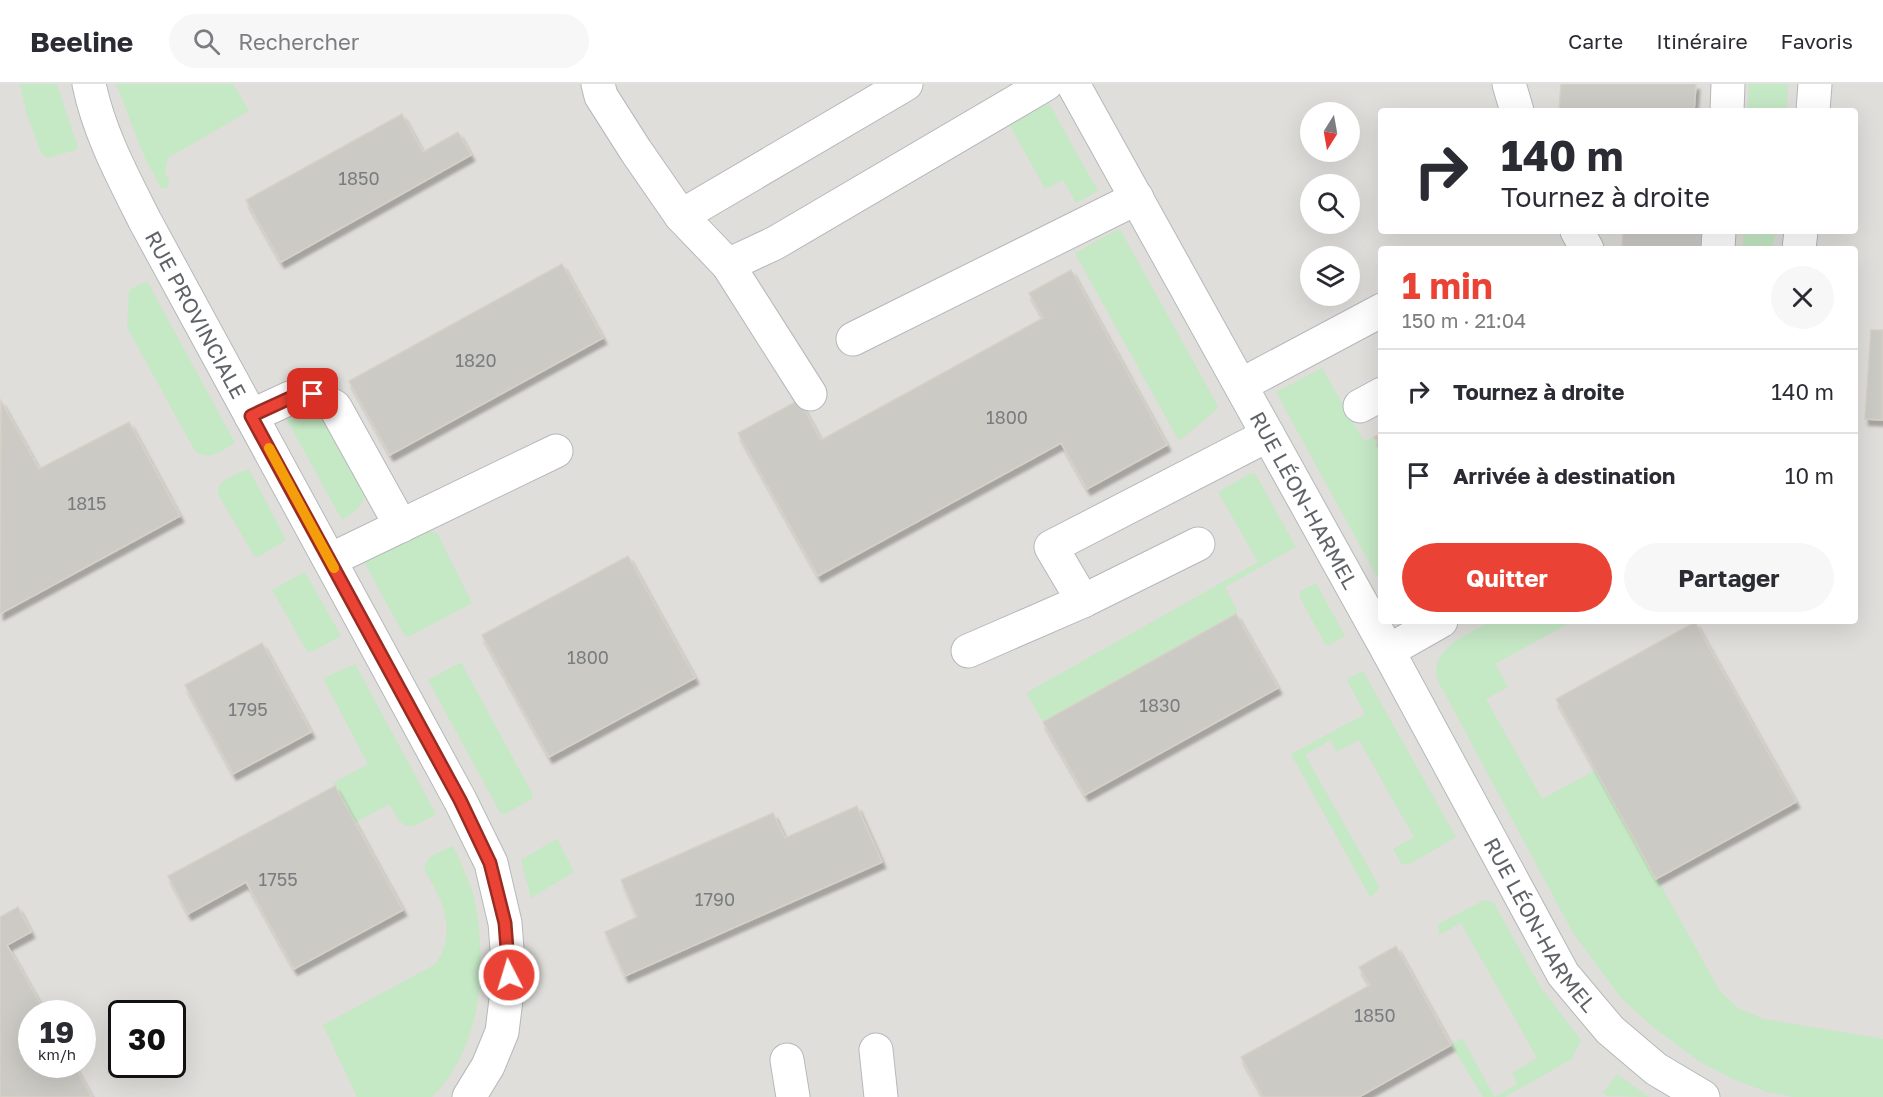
<!DOCTYPE html>
<html lang="fr">
<meta charset="utf-8">
<style>
:root{--surface:#fff;--page:#f7f7f7;--text:#2b2b33;--muted:#7c7c81;--line:#e1e1e2;--accent:#ea4335}
body{margin:0;font-family:"Golos Text",sans-serif;background:var(--page);color:var(--text);height:100vh;display:flex;flex-direction:column;font-size:22px;white-space:nowrap}
*{box-sizing:border-box;margin:0}
p{font-size:20px;color:var(--muted)}
.icon{flex:none;width:33px;height:33px;fill:none;stroke:currentColor;stroke-width:2;stroke-linecap:round;stroke-linejoin:round}
.map{position:relative;flex:1;overflow:hidden}
.sheet{position:absolute;left:1378px;top:162px;width:480px;height:378px;display:flex;flex-direction:column;background:var(--surface);border-radius:6px;box-shadow:0 6px 24px #0002}
.sheet>*{flex:none}
.banner{position:absolute;left:1378px;top:24px;width:480px;height:126px;border-radius:6px;box-shadow:0 6px 24px #0002;background:#fff;color:var(--text);overflow:hidden}
.needle{width:39px;rotate:191deg}
.controls{position:absolute;left:1300px;top:18px;display:grid;gap:12px}
.controls a{display:grid;place-items:center;width:60px;height:60px;border-radius:50%;background:var(--surface);box-shadow:0 6px 24px #0002;font-size:30px}
.speed{position:absolute;left:18px;top:916px;display:flex;gap:12px;font-size:30px;font-weight:700;text-align:center}
.speed>*{display:grid;place-content:center;width:78px;height:78px;border-radius:50%;background:var(--surface);box-shadow:0 6px 24px #0002;line-height:1}
.speed small{font-size:15px;font-weight:400}
.speed .limit{border:3px solid #111;border-radius:9px;background:#fff;color:#111}
.pin{position:absolute;display:grid;place-items:center;width:51px;height:51px;color:#fff;margin:-26px;border-radius:12px;box-shadow:0 3px 9px #0006}
.me{position:absolute;width:66px;margin:-33px;rotate:355deg;stroke-linejoin:round;filter:drop-shadow(0 0 4px #0008)}
.turn{display:flex;align-items:center;gap:21px;height:126px;padding:0 24px;font-size:27px}
.turn .icon{width:78px;height:78px;stroke-width:2.5}
.turn b{display:block;font-size:42px;line-height:51px}
.round{display:grid;place-items:center;flex:none;width:63px;height:63px;border-radius:32px;background:var(--page)}
.summary{display:flex;align-items:center;justify-content:space-between;height:102px;padding:0 24px}
h1{font-size:36px;font-weight:700;line-height:45px;color:var(--accent)}
.action{display:flex;gap:12px;margin-top:auto;padding:12px 24px}
.action a{flex:1;height:69px;border-radius:36px;background:var(--accent);color:#fff;font-size:24px;font-weight:700;line-height:69px;text-align:center}
.action a+a{background:var(--page);color:var(--text)}
ul{padding:0;list-style:none}
li{display:flex;align-items:center;gap:18px;height:84px;padding:0 24px;border-top:2px solid var(--line)}
li div{flex:1}
li b{display:block;font-size:22px}
li em{font-style:normal}
header{display:flex;align-items:center;gap:36px;box-sizing:border-box;height:84px;padding:0 30px;background:var(--surface);border-bottom:2px solid var(--line)}
header strong{font-size:28px}
nav{display:flex;gap:33px;margin-inline-start:auto;font-size:21px}
.search{width:420px;height:54px;background:var(--page);display:flex;align-items:center;gap:15px;box-sizing:border-box;padding:0 21px;border-radius:33px;color:var(--muted);font-size:22px}
.map>svg:first-child{display:block}
.industrial{fill:#e0deda;fill-rule:evenodd}
.green{fill:#c5e8c5}
.building{fill:#cccac5;stroke:#d6d1c6;stroke-width:1.5;filter:url(#shadow)}
.lines{fill:none;stroke-linecap:round;stroke-linejoin:round}
.minor-casing{stroke:#b5b8bc;stroke-width:35}
.minor{stroke:#fff;stroke-width:33}
.route-casing{stroke:#982c22;stroke-width:15}
.route{stroke:#ea4335;stroke-width:10}
.slow{stroke:#f59e0b;stroke-width:10}
.labels{text-anchor:middle;dominant-baseline:central;stroke-width:6;stroke-linejoin:round;paint-order:stroke}
.number-label{font-size:18px;fill:#7a7d7f}
.street-label{font-size:21px;fill:#5f6368;stroke:#fff}
</style>
<header>
<strong>Beeline</strong>
<div class="search"><svg class="icon" aria-label="search" viewBox="0 0 24 24"><circle cx="10" cy="10" r="6"/><path d="M15 15l6 6"/></svg>Rechercher</div>
<nav><a>Carte</a><a>Itinéraire</a><a>Favoris</a></nav>
</header>
<div class="map">
<svg width="1883" height="1013" viewBox="0 0 1883 1013">
<defs>
<filter id="shadow"><feDropShadow dx="3.5" dy="6" stdDeviation="1.5" flood-color="#0004"/></filter>
</defs>
<rect width="100%" height="100%" fill="#f1efe8"/>
<!-- industrial -->
<path class="industrial" d="M0,0H1883V1013H0ZM1382,27H1856V147H1382ZM1311,28H1350V68H1311ZM1311,100H1350V140H1311ZM1382,165H1856V537H1382ZM1311,172H1350V212H1311ZM32,930H82V981H32ZM122,930H172V981H122Z"/>
<!-- green -->
<g class="green">
<polygon points="20,0 57,0 78,63 75,66 49,74 42,71 27,31"/>
<polygon points="116,0 233,0 249,27 168,74 165,88 169,98 168,104 161,104 145,74"/>
<polygon points="1749,0 1788,0 1787,27 1747,27"/>
<polygon points="1041,21 1050,21 1098,107 1076,119 1063,96 1045,105 1008,38"/>
<polygon points="1117,146 1121,147 1218,322 1216,326 1179,357 1075,169"/>
<polygon points="1744,147 1776,147 1772,165 1742,165"/>
<path d="M147,197L235,359C221,367 209,378 195,367L127,243L129,206Z"/>
<polygon points="1322,284 1364,357 1374,353 1381,366 1381,500 1276,308"/>
<path d="M317,324L366,406C363,423 356,427 342,436L287,336L311,325Z"/>
<path d="M249,385L286,456L258,473L254,472L218,410C217,395 237,390 249,385Z"/>
<polygon points="1251,389 1256,391 1296,463 1225,503 1238,528 1043,638 1026,609 1258,478 1218,408"/>
<polygon points="428,447 437,449 472,519 408,553 404,551 364,478"/>
<polygon points="305,488 341,552 311,568 307,567 272,506"/>
<polygon points="1316,499 1345,552 1329,561 1325,560 1299,512 1301,507"/>
<path d="M1491,537H1573L1495,580L1508,603L1486,615L1542,715L1596,686L1720,907L1738,924L1763,935L1883,955V1013H1793L1767,1008L1735,996L1700,978L1653,943L1621,914L1573,849L1438,597C1427,565 1469,550 1491,537Z"/>
<polygon points="459,579 462,580 533,711 532,715 505,730 501,730 428,596"/>
<path d="M355,580L436,730C408,746 406,750 389,720L355,739L333,699L368,680L324,596L326,593Z"/>
<polygon points="1363,587 1456,753 1408,781 1401,779 1393,765 1414,753 1359,656 1337,668 1330,656 1305,671 1379,802 1376,809 1370,813 1291,670 1365,630 1348,598 1348,594"/>
<polygon points="556,755 558,756 574,788 531,814 521,776"/>
<path d="M453,762C462,781 472,801 476,823C487,888 481,964 432,1013H357L323,941L434,881C452,860 449,833 437,809C434,801 429,795 425,788C423,771 441,768 453,762Z"/>
<polygon points="1484,816 1494,819 1541,904 1581,956 1571,976 1561,981 1505,1013 1483,1013 1451,961 1462,954 1495,1013 1517,1000 1512,989 1537,974 1461,839 1439,851 1438,840"/>
<polygon points="1617,990 1649,1013 1606,1012 1603,1009"/>
</g>
<!-- building -->
<g class="building">
<polygon points="1561,0 1696,0 1694,27 1559,27"/>
<polygon points="402,30 423,68 458,48 471,71 281,178 246,116"/>
<polygon points="1623,147 1710,147 1709,165 1622,165"/>
<polygon points="562,180 603,254 390,371 349,297"/>
<polygon points="1071,186 1167,361 1087,405 1061,359 818,492 738,349 799,316 821,356 1043,234 1029,209"/>
<polygon points="1871,246 1883,246 1883,336 1865,335"/>
<polygon points="1,317 39,385 129,338 180,432 0,530"/>
<polygon points="1382,349 1382,366 1374,353"/>
<polygon points="628,472 695,594 549,673 482,551"/>
<polygon points="1236,530 1278,604 1085,711 1043,638"/>
<polygon points="1695,538 1796,718 1656,795 1556,615"/>
<polygon points="262,559 311,648 233,690 185,601"/>
<polygon points="335,702 403,826 294,885 246,798 188,830 168,792"/>
<polygon points="857,722 882,778 625,892 605,848 637,833 621,796 773,729 785,754"/>
<polygon points="18,823 31,848 7,861 46,930 32,930 32,981 74,981 92,1013 0,1013 0,833"/>
<polygon points="1396,862 1451,961 1359,1013 1263,1013 1241,973 1370,901 1359,883"/>
</g>
<g class="lines">
<!-- minor casing -->
<g class="minor-casing">
<g id="minor">
<path id="s1" d="M89,0C99,49 123,93 145,137L460,716L491,779L505,839L509,891L502,948L488,982L469,1013"/>
<polyline points="598,0 601,12 636,67 681,132 728,181"/>
<path id="s2" d="M1073,0L1388,567L1563,890L1610,946L1656,985L1703,1013"/>
<polyline points="1509,0 1517,27"/>
<polyline points="1727,27 1728,0"/>
<polyline points="1813,27 1815,0"/>
<polyline points="681,132 906,0"/>
<polyline points="1577,147 1587,165"/>
<polyline points="1718,165 1719,147"/>
<polyline points="1799,165 1801,147"/>
<polyline points="853,255 1137,114"/>
<polyline points="1241,301 1382,226"/>
<polyline points="810,310 728,181 775,159 1046,0"/>
<polyline points="1360,322 1382,310"/>
<polyline points="251,332 290,314 313,310 335,323 401,442"/>
<polyline points="330,476 556,367"/>
<polyline points="1083,517 1198,460"/>
<polyline points="968,567 1083,517 1051,463 1268,351"/>
<polyline points="1388,567 1441,537"/>
<polyline points="876,966 881,1013"/>
<polyline points="787,976 793,1013"/>
</g>
</g>
<!-- minor -->
<use href="#minor" class="minor"/>
</g>
<g class="lines">
<!-- route casing -->
<g class="route-casing">
<polyline id="route" points="313,310 290,314 251,332 460,716 490,779 505,839 509,891"/>
</g>
<!-- route -->
<use href="#route" class="route"/>
<!-- slow -->
<polyline class="slow" points="269,364 334,484"/>
</g>
<g class="labels">
<!-- number labels -->
<g class="number-label">
<text x="359" y="94">1850</text>
<text x="476" y="276">1820</text>
<text x="1007" y="333">1800</text>
<text x="87" y="419">1815</text>
<text x="588" y="573">1800</text>
<text x="1160" y="621">1830</text>
<text x="248" y="625">1795</text>
<text x="278" y="795">1755</text>
<text x="715" y="815">1790</text>
<text x="1375" y="931">1850</text>
</g>
<!-- street labels -->
<g class="street-label">
<text stroke="none"><textPath href="#s1" startOffset="255">RUE PROVINCIALE</textPath></text>
<text stroke="none"><textPath href="#s2" startOffset="476">RUE LÉON-HARMEL</textPath></text>
<text stroke="none"><textPath href="#s2" startOffset="962">RUE LÉON-HARMEL</textPath></text>
</g>
</g>
</svg>
<div class="controls">
<a><svg class="needle" viewBox="-14 -14 28 28"><path d="M0-13l5 13h-10z" fill="#e53935"/><path d="M0 13l5-13h-10z" fill="#7c7c81"/></svg></a>
<a><svg class="icon" aria-label="search" viewBox="0 0 24 24"><circle cx="10" cy="10" r="6"/><path d="M15 15l6 6"/></svg></a>
<a><svg class="icon" aria-label="layers" viewBox="0 0 24 24"><path d="M12 4l9 5-9 5-9-5zM3 14l9 5 9-5"/></svg></a>
</div>
<div class="speed"><div>19<small>km/h</small></div><div class="limit">30</div></div>
<div class="pin" style="left:313px;top:310px;background:#d93025"><svg class="icon" aria-label="arrive" viewBox="0 0 24 24"><path d="M6 21V4h12l-3 4 3 4H6"/></svg></div>
<svg class="me" style="left:509px;top:891px" viewBox="-20 -20 40 40"><circle r="17" fill="#ea4335" stroke="#fff" stroke-width="3"/><path d="M0-11L8 9 0 5-8 9z" fill="#fff"/></svg>
<div class="banner">
<div class="turn"><svg class="icon" aria-label="right" viewBox="0 0 24 24"><path d="M7 20v-9h11M14 6l5 5-5 5"/></svg><div><b>140 m</b>Tournez à droite</div></div>
</div>
<section class="sheet">
<div class="summary"><div><h1>1 min</h1><p>150 m · 21:04</p></div><a class="round"><svg class="icon" aria-label="close" viewBox="0 0 24 24"><path d="M6 6l12 12M18 6L6 18"/></svg></a></div>
<ul>
<li><svg class="icon" aria-label="right" viewBox="0 0 24 24"><path d="M7 20v-9h11M14 6l5 5-5 5"/></svg><div><b>Tournez à droite</b></div><em>140 m</em></li>
<li><svg class="icon" aria-label="arrive" viewBox="0 0 24 24"><path d="M6 21V4h12l-3 4 3 4H6"/></svg><div><b>Arrivée à destination</b></div><em>10 m</em></li>
</ul>
<div class="action"><a>Quitter</a><a>Partager</a></div>
</section>
</div>
